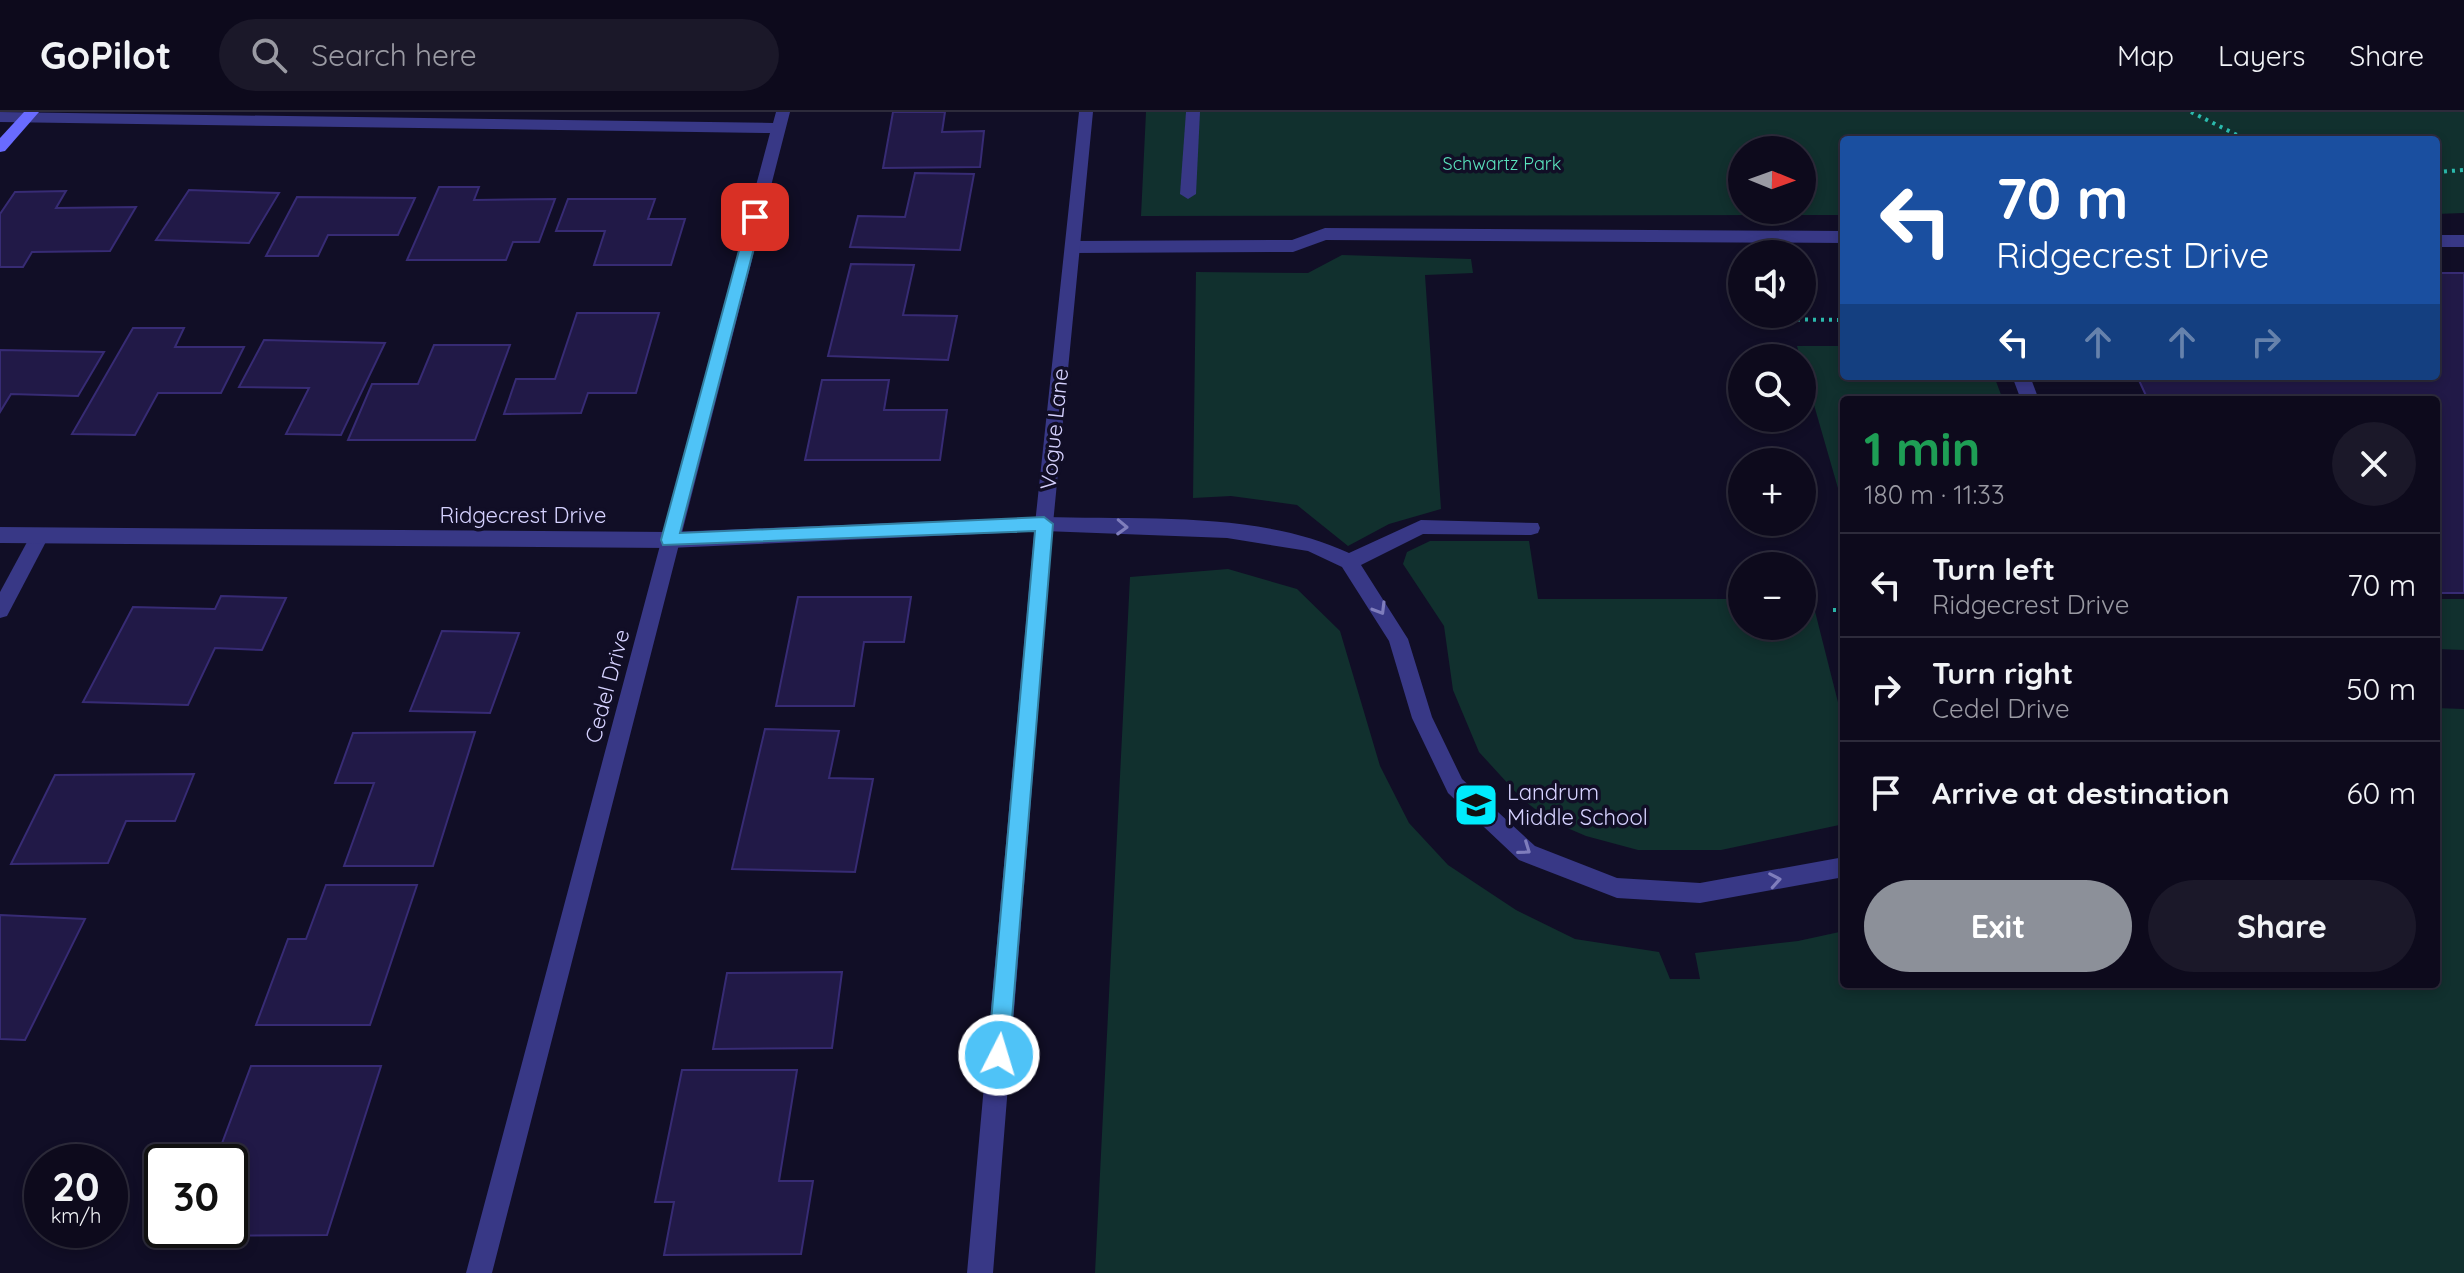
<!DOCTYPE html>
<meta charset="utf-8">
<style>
:root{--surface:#0d0a1c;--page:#1b1829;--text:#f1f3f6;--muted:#9a9aa3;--line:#2d2b3b;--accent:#8c9099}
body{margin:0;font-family:Quicksand,sans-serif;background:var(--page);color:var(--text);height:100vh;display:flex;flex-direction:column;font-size:30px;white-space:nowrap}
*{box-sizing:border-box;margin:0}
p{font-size:26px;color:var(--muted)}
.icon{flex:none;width:44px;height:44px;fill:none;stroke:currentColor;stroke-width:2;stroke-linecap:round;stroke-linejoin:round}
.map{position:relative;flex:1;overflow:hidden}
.drawer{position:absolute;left:1840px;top:284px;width:600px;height:592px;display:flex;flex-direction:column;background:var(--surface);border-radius:8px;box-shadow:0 4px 12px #0003,0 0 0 2px var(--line)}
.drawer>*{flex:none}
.hud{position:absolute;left:1840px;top:24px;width:600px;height:244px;border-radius:8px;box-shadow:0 4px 12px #0003,0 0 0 2px var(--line);background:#1a4fa0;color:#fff;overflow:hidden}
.needle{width:52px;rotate:91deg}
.fabs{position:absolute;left:1728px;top:24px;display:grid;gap:16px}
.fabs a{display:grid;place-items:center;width:88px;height:88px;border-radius:50%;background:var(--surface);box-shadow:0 4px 12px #0003,0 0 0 2px var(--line);font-size:40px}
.speed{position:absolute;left:24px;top:1032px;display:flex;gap:16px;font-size:40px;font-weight:700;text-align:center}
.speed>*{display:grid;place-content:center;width:104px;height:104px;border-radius:50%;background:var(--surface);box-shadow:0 4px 12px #0003,0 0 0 2px var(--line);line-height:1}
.speed small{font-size:20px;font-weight:400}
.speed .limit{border:4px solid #111;border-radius:12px;background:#fff;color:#111}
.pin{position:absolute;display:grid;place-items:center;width:68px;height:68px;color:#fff;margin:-34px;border-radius:16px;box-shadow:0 4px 12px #0006}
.me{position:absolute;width:88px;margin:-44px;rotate:5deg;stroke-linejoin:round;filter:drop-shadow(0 0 6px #0008)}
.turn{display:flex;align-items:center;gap:28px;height:168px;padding:0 24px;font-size:36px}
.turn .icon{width:104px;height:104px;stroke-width:2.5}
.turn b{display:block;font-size:56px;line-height:68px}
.lanes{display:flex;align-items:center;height:76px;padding:0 24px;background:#0003;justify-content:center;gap:40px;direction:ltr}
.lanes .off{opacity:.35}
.round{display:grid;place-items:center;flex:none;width:84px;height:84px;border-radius:42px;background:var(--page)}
.headline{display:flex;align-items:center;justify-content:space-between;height:136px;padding:0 24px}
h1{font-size:48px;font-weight:800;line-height:60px;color:#1e9e55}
.button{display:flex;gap:16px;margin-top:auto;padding:16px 24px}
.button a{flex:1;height:92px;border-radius:48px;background:var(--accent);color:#fff;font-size:32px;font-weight:800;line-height:92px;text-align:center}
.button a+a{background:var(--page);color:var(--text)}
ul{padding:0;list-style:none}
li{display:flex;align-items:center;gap:24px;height:104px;padding:0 24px;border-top:2px solid var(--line)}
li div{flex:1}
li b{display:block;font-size:30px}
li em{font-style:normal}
header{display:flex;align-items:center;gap:48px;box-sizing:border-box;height:112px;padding:0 40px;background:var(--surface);border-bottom:2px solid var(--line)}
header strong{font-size:38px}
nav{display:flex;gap:44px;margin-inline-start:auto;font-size:28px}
.search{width:560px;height:72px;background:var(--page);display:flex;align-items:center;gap:20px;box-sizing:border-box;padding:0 28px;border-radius:44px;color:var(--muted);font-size:30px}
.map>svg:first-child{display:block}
.green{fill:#11302e;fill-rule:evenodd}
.building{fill:#211947;stroke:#372b74;stroke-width:2}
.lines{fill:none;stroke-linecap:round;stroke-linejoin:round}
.path{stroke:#2bbaad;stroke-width:4;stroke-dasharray:3 5;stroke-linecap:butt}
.service{fill:#383886;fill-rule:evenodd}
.minor{fill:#383886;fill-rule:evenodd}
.tertiary{fill:#383886;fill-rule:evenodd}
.secondary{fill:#696bff;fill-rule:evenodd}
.oneway{stroke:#7f7dbc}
.route{fill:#4fc3f7;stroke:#337fa1;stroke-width:2}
.labels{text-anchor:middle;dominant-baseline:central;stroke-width:7;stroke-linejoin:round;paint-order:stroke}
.far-park-label{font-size:18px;fill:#5ae3bd;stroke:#110e26}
.street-label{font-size:22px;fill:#d6d2ff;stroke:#110e26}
.poi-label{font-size:22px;fill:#d6d2ff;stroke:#110e26;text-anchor:start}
</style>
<header>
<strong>GoPilot</strong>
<div class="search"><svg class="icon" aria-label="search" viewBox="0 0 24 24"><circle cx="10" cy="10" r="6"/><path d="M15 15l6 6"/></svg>Search here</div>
<nav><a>Map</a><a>Layers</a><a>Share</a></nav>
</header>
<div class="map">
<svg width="2464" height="1161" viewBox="0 0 2464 1161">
<rect width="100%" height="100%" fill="#110e26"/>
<!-- green -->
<g class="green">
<path d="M1146,0H2464V101L2436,102V28H1844V103L1141,104ZM1742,38H1802V98H1742Z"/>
<polygon points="1342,143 1471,147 1473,161 1425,163 1441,397 1389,412 1348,434 1297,393 1231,384 1193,386 1196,160 1308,161"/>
<polygon points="1797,234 1844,234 1844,264 1994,264 2003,288 1844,288 1844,397"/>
<polygon points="1430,429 1529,429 1538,487 1742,487 1742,514 1802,514 1802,454 1778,454 1776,447 1787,443 1802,448 1844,614 1844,712 1721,738 1638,738 1586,724 1551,709 1522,687 1479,640 1453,578 1444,514 1403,452 1407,440"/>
<polygon points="1228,457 1297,477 1340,519 1380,654 1409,711 1448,753 1516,798 1575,827 1659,840 1670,867 1700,867 1695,841 1798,829 1844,819 1844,872 2436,872 2436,596 2464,597 2464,1161 1095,1161 1130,465"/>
<polygon points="2436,487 2464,487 2464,538 2436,537"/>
</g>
<!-- building -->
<g class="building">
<polygon points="893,0 945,0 942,20 984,19 980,55 883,56"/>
<polygon points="915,61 974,62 960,138 850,135 858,104 905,105"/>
<polygon points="439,75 479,75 474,88 555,87 539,130 513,130 506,148 407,148"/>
<polygon points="189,78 279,81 249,131 156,128"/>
<polygon points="66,79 56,96 136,95 110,139 32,140 23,155 0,155 0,102 15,80"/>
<polygon points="297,85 415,86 398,123 328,123 318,144 266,144"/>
<polygon points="568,87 655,87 648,107 685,107 671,153 594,153 605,119 556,119"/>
<polygon points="851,152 914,153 903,203 957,204 948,248 828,244"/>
<polygon points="2436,161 2464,161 2464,481 2436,481 2436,288 2148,288 2137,264 2436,264"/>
<polygon points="577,201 659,201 636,281 588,281 581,301 504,302 516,267 555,267"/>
<polygon points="133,216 184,216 175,235 244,235 221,281 158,281 135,323 72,322"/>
<polygon points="264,228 385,231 341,323 286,322 309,276 239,275"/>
<polygon points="434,233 510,233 475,328 348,328 372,272 418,272"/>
<polygon points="0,238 104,240 78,284 11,282 0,300"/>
<polygon points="822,268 889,268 884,298 947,298 940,348 805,348"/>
<polygon points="221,484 286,486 262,538 215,536 188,593 83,590 133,495 215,497"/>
<polygon points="798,485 911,485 904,530 864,530 854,594 776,594"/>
<polygon points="442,519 519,521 490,601 410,599"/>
<polygon points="765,617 839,619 829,666 873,667 855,760 732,757"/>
<polygon points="475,620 433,754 344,754 374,671 335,671 353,621"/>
<polygon points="194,662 175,709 126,709 108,751 11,752 55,663"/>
<polygon points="326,773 417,773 370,913 256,913 288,827 306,827"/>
<polygon points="0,803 85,807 25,928 0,927"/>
<polygon points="842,860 832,936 713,937 727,861"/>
<polygon points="251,954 381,954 327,1123 154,1124 162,1102 162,1118 230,1118 230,1050 215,1050"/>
<polygon points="682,958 797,958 779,1069 813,1069 801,1142 664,1143 674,1090 655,1090"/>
</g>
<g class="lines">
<!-- path -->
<g class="path">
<polyline points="2191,0 2247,28"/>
<polyline points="2436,60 2464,58"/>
<polyline points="1757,207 1844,208"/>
<polyline points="1833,498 1844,498"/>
</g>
<!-- service -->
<g class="service">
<polygon points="1186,0 1200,0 1196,82 1188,87 1180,82"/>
<polygon points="1325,116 1844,119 1844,131 1326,128 1293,140 1073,141 1065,135 1073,129 1292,128"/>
<rect x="2436" y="123" width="28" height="12"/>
<polygon points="2012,264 2030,264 2039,288 2021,288"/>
<path d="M1044,405C1141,408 1260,399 1349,441L1421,408L1538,411L1540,416L1538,421L1531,423L1423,422L1361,453L1408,527L1432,605L1462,667L1535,734L1617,766L1700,771L1844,745V765L1700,791L1617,786L1519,748L1448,681L1412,606L1389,529L1342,455L1308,439L1227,426L1044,419L1035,412Z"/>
</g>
<!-- minor -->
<g class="minor">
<polygon points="0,0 773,11 776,0 790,0 492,1161 466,1161 770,21 0,10"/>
<polygon points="1079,0 1093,0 1053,412 993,1161 967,1161 1035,412"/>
<polygon points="40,416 49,424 7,504 0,506 0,480 33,419"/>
</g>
<!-- tertiary -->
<polygon class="tertiary" points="1044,405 1053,412 1044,419 669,436 0,431 0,415 669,420"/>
<!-- secondary -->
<polygon class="secondary" points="24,0 39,0 5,39 0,40 0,26"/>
</g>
<!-- one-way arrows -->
<defs><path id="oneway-chevron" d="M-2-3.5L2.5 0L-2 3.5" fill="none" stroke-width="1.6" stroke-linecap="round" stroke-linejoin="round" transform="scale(2)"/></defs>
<g class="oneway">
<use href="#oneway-chevron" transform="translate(1122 415) rotate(2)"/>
<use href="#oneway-chevron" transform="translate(1380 497) rotate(59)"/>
<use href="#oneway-chevron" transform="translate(1525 737) rotate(35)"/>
<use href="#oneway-chevron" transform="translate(1775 768) rotate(-10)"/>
</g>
<!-- route -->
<polygon class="route" points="755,100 762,105 680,421 1044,405 1053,412 1009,943 1006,950 999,953 991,950 988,943 1035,419 663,433 661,428 748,105"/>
<!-- icons -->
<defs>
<g id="school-square" transform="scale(2.3)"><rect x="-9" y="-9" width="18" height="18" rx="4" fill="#00ecfd" stroke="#110e26"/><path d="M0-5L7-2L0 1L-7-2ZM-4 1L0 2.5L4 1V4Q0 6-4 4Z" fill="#111"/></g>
</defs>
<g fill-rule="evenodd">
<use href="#school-square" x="1476" y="693"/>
</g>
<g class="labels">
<!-- far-park labels -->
<g class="far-park-label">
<text x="1502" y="51">Schwartz Park</text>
</g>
<!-- street labels -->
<g class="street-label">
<text transform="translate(1054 317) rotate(-84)">Vogue Lane</text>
<text x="523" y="403">Ridgecrest Drive</text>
<text transform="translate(607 574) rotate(-75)">Cedel Drive</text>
</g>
<!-- poi labels -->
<g class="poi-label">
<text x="1507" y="680">Landrum<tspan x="1507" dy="25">Middle School</tspan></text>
</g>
</g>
</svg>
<div class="fabs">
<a><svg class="needle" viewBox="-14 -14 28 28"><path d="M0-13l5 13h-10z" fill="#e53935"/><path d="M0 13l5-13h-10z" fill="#9a9aa3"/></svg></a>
<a><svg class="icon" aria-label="sound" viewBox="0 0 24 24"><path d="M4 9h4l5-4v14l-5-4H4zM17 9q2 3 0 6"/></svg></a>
<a><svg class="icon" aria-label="search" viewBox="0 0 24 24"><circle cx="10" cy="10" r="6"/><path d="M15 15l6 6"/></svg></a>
<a>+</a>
<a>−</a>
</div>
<div class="speed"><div>20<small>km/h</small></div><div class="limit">30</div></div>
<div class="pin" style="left:755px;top:105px;background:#d93025"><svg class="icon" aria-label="arrive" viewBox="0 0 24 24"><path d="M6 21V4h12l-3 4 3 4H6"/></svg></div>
<svg class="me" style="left:999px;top:943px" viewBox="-20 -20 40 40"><circle r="17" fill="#4fc3f7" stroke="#fff" stroke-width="3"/><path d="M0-11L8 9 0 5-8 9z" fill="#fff"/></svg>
<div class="hud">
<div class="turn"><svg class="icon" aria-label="left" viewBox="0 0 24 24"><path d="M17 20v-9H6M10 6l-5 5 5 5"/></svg><div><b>70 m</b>Ridgecrest Drive</div></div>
<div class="lanes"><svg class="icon" aria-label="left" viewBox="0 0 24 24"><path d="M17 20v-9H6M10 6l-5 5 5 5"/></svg><svg class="icon off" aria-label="ahead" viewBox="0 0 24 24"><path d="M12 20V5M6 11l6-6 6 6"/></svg><svg class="icon off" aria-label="ahead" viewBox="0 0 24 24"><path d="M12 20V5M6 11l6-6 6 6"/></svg><svg class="icon off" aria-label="right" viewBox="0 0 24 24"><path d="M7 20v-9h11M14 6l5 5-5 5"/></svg></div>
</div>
<section class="drawer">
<div class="headline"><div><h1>1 min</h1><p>180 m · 11:33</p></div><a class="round"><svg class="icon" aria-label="close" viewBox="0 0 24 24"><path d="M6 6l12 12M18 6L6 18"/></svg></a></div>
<ul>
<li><svg class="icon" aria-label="left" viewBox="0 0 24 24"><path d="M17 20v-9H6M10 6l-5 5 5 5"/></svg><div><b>Turn left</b><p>Ridgecrest Drive</p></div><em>70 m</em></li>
<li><svg class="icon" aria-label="right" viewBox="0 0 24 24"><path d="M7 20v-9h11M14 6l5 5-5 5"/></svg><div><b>Turn right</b><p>Cedel Drive</p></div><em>50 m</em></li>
<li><svg class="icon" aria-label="arrive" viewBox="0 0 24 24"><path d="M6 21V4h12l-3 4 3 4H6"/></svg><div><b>Arrive at destination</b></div><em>60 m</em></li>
</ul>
<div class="button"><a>Exit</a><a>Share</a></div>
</section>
</div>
